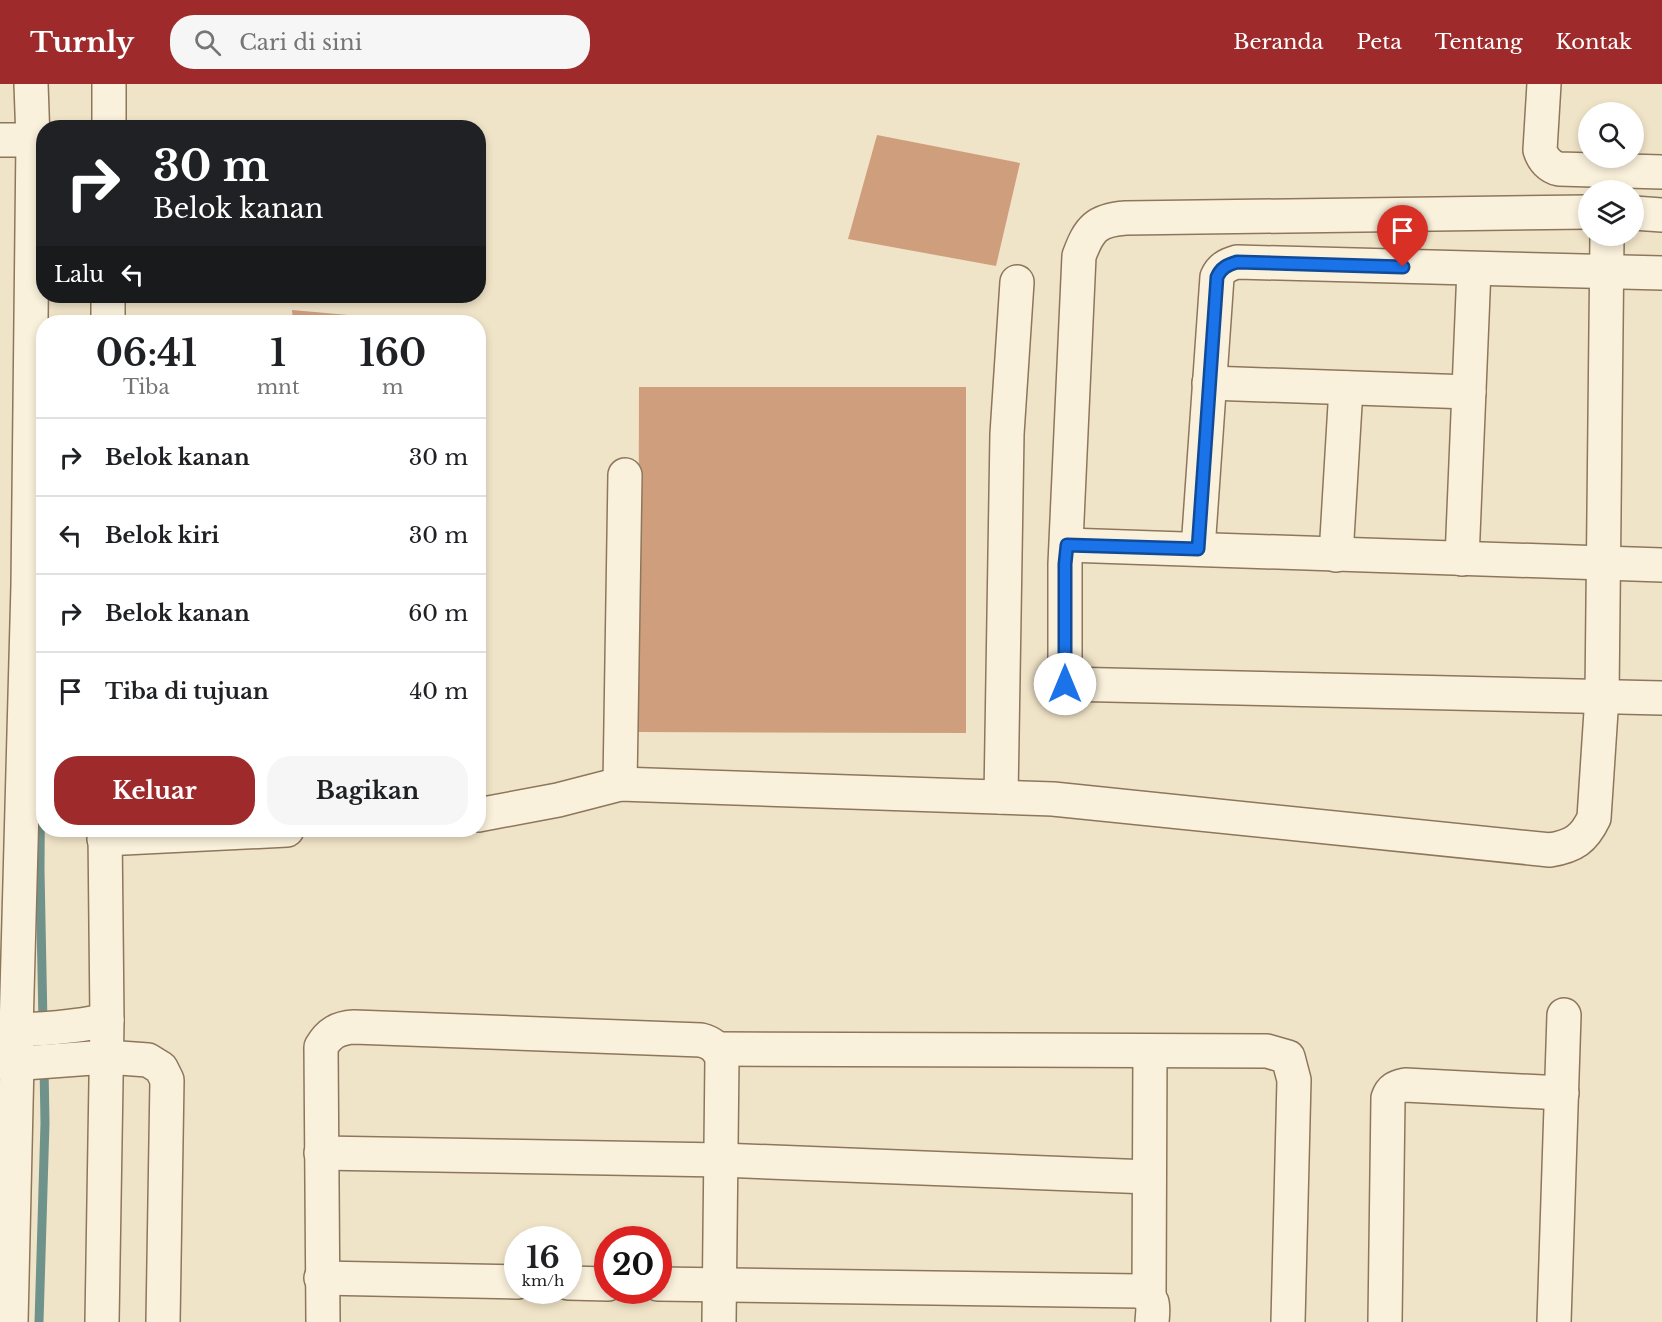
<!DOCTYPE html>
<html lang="id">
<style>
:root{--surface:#fff;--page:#f6f6f6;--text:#202124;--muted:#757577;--line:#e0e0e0;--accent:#9e2a2b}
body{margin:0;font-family:"Libre Baskerville",serif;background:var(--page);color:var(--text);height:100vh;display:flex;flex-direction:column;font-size:22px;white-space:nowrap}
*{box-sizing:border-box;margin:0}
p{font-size:20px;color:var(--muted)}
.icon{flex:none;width:33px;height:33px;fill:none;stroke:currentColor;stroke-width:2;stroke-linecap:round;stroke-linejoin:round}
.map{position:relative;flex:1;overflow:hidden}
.side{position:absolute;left:36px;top:231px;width:450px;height:522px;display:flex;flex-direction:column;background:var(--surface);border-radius:24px;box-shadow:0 3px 9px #0003}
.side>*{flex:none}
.banner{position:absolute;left:36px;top:36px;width:450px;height:183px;border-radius:24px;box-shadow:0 3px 9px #0003;background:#202124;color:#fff;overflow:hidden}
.buttons{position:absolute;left:1578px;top:18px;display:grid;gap:12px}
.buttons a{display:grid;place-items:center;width:66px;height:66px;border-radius:50%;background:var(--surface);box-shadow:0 3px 9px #0003;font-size:30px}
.speed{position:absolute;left:504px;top:1142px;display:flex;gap:12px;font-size:30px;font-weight:700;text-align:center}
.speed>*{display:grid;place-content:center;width:78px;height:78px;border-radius:50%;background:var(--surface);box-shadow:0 3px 9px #0003;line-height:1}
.speed small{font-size:15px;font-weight:400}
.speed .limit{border:9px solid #d22;background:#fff;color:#111}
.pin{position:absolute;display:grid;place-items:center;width:51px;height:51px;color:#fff;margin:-62px -26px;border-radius:50% 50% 50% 0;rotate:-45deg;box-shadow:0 0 6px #0007}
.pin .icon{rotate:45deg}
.me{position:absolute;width:66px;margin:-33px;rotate:0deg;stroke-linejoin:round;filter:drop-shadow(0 0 4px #0008)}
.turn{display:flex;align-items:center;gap:21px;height:126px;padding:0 18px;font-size:27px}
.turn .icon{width:78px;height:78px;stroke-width:2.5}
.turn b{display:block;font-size:42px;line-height:51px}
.then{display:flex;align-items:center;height:57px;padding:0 18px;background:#0003;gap:12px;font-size:22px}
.eta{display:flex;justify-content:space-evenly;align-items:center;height:102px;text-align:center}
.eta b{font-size:36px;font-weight:700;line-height:42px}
.cta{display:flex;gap:12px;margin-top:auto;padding:12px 18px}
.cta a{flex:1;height:69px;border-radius:24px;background:var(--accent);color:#fff;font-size:24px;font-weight:700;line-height:69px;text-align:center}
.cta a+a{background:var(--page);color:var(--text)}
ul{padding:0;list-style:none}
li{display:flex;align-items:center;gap:18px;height:78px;padding:0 18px;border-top:2px solid var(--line)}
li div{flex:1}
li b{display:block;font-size:22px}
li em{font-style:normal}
header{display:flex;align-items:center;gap:36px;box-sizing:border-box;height:84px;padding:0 30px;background:var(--accent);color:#fff}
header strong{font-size:28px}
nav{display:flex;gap:33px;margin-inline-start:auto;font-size:21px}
.search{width:420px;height:54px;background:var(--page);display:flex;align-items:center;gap:15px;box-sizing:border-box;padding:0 21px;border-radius:24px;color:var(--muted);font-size:22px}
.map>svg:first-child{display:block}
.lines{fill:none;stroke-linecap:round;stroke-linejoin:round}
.stream{stroke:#6f938a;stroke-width:9}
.building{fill:#cf9f7d}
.minor-casing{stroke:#8d765c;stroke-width:36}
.minor{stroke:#faf1dc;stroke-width:33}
.route-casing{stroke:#114b97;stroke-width:15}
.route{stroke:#1a73e8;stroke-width:10}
</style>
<header>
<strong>Turnly</strong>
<div class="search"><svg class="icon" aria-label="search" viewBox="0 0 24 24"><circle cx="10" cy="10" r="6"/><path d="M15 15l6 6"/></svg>Cari di sini</div>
<nav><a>Beranda</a><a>Peta</a><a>Tentang</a><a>Kontak</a></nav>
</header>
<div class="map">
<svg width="1662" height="1238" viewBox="0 0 1662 1238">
<rect width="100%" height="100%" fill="#f0e4c8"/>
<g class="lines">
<!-- stream -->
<g class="stream">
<polyline points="41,620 40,786 43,939"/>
<polyline points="39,1238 45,1039 44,982"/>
</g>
</g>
<!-- building -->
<g class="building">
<polygon points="877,51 1020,79 996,182 848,155"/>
<polygon points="292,226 415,237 415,238 293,238"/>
<polygon points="639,303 966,303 966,649 638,648"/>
</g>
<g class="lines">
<!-- minor casing -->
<g class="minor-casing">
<g id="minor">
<path d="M1544,0L1540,66C1543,76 1550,83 1559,85L1662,88"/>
<polyline points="109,44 109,0"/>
<polyline points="0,56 33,56"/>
<path d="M1588,128L1126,134C1096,136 1089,145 1079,172L1065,480V600L1662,614"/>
<polyline points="1634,129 1662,131"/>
<polyline points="108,238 108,212"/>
<polyline points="1209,299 1469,308"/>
<polyline points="1067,461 1662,481"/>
<path d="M1198,465L1217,193C1221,184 1227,181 1237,178L1662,189"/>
<polyline points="1336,471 1346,304"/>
<polyline points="1462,475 1474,185"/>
<polyline points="620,700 625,391"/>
<polyline points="1001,713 1007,350 1017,198"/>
<path d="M478,731L558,716L620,700L1053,715L1550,766C1574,762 1584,755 1594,734L1602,612L1607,152"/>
<polyline points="104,755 287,746"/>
<path d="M0,946C36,946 71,944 107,936"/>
<polyline points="718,965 1267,967 1288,973 1294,996 1288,1238"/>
<polyline points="0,978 24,979 106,973 148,976 161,984 167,996 163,1238"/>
<polyline points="321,1069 721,1076 1149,1093"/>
<polyline points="321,1194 518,1198"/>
<polyline points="568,1199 608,1200"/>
<path d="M658,1200L1139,1207C1156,1214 1153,1223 1152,1238"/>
<polyline points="1149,1211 1150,967"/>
<polyline points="11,1238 17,978 16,946 28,501 33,56 31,0"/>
<polyline points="102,1238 107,936 105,746"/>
<path d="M323,1238L321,963C329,949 338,944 354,943L701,956C712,959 717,963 722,974L719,1238"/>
<path d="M1385,1238L1388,1014C1391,1005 1396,1003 1405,1001L1562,1009"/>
<polyline points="1554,1238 1564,931"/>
</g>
</g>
<!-- minor -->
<use href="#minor" class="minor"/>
</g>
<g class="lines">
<!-- route casing -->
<g class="route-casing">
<path id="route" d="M1065,600V480L1067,461L1198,465L1217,193C1221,184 1227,181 1237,178L1403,183"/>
</g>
<!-- route -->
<use href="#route" class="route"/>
</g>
</svg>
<div class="buttons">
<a><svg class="icon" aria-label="search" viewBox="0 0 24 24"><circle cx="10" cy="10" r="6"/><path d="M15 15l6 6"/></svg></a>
<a><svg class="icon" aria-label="layers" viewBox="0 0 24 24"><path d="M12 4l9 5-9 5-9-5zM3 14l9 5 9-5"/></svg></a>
</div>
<div class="speed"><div>16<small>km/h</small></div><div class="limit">20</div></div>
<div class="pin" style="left:1403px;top:183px;background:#d93025"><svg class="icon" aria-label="arrive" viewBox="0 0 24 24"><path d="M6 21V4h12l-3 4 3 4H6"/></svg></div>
<svg class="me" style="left:1065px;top:600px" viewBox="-20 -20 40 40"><circle r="19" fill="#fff"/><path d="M0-13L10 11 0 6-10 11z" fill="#1a73e8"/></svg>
<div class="banner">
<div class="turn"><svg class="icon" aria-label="right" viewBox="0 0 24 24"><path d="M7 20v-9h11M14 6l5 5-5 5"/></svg><div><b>30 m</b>Belok kanan</div></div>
<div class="then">Lalu<svg class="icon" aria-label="left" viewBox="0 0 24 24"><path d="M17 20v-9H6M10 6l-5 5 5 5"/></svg></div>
</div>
<section class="side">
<div class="eta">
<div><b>06:41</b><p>Tiba</p></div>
<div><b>1</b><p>mnt</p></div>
<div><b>160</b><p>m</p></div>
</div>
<ul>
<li><svg class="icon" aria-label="right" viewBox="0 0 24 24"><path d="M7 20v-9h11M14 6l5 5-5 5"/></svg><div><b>Belok kanan</b></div><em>30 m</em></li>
<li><svg class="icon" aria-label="left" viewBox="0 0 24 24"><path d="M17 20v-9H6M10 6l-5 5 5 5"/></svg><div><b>Belok kiri</b></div><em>30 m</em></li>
<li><svg class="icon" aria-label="right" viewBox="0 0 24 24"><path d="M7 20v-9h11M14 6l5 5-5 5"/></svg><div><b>Belok kanan</b></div><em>60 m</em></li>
<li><svg class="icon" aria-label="arrive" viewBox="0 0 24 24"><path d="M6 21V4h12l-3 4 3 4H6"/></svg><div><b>Tiba di tujuan</b></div><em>40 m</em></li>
</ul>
<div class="cta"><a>Keluar</a><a>Bagikan</a></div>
</section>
</div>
